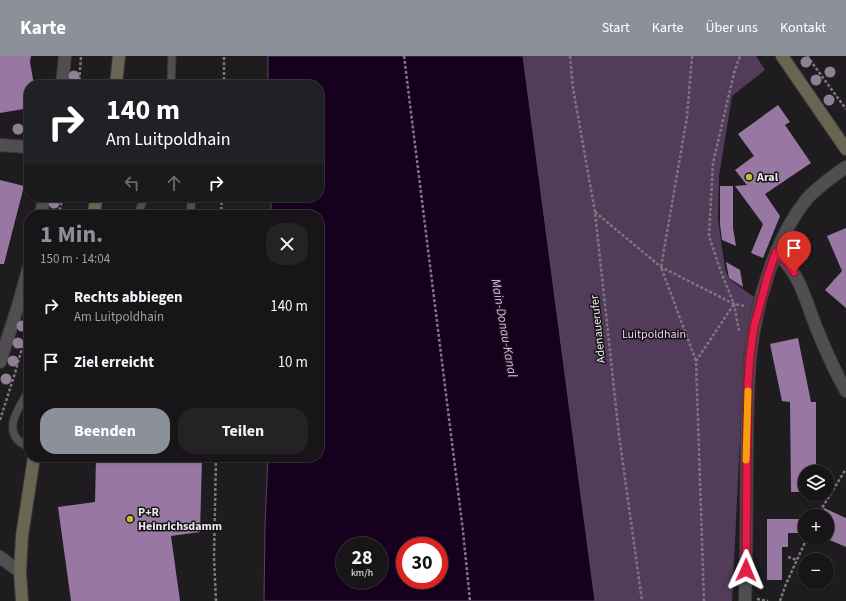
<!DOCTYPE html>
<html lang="de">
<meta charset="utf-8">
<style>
:root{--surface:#171518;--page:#242225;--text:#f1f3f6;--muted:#9e9fa2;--line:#363437;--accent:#8c9099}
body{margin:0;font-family:"Source Sans 3",sans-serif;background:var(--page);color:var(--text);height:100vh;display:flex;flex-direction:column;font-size:15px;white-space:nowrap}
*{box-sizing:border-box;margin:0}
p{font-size:13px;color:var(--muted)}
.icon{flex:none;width:22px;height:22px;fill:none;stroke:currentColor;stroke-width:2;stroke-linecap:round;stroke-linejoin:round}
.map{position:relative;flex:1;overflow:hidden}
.details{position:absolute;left:24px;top:154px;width:300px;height:252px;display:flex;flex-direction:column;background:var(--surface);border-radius:16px;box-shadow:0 1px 3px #0004,0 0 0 1px var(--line)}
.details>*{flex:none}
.banner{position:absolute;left:24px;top:24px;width:300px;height:122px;border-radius:16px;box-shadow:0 1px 3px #0004,0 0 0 1px var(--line);background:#202124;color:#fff;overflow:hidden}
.controls{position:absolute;left:798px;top:409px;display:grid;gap:8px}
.controls a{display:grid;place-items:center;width:36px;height:36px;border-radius:50%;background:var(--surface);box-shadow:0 1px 3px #0004,0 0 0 1px var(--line);font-size:20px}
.speed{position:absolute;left:336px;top:481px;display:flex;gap:8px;font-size:20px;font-weight:700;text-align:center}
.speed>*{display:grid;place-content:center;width:52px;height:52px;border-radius:50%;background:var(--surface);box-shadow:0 1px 3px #0004,0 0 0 1px var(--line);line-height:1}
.speed small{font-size:10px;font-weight:400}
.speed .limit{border:6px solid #d22;background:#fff;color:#111}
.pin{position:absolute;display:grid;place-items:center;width:34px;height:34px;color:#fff;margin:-41px -17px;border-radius:50% 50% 50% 0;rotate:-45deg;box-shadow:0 0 4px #0007}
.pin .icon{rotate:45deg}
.me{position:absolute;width:44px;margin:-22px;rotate:1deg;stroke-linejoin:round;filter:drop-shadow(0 0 3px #0008)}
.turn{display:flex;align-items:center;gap:14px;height:84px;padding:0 16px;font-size:18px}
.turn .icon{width:52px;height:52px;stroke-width:2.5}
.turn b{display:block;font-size:28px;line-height:34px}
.lanes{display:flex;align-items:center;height:38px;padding:0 16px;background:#0003;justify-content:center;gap:20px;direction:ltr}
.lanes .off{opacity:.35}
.round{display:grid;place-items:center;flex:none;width:42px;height:42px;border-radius:16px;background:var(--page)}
.head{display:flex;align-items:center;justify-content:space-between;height:68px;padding:0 16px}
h1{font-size:24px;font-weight:700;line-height:30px;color:var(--accent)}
.cta{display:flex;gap:8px;margin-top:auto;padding:8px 16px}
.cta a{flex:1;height:46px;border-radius:16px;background:var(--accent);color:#fff;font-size:16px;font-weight:700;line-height:46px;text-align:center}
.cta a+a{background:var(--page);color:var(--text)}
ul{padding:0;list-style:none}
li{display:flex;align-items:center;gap:12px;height:56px;padding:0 16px}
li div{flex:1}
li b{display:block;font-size:15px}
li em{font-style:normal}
header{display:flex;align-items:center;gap:24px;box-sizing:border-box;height:56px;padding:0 20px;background:var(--accent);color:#fff}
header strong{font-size:19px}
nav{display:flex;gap:22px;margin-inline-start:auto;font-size:14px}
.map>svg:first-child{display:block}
.green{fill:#523c59}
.water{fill:#16001e;stroke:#56465c;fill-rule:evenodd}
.building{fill:#9878a3}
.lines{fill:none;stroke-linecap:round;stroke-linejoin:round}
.lane-casing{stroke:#3b393b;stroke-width:9}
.street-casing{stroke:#3b393b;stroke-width:14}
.secondary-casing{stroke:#3b393b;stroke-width:14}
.path{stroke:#7a787b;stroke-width:2.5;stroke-dasharray:3 2;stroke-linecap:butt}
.lane{stroke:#514e52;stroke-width:7}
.street{stroke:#514e52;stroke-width:12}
.secondary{stroke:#686552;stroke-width:12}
.tree{fill:#907e96}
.route-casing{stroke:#92132f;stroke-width:10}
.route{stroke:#e11d48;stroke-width:7}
.slow{stroke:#f59e0b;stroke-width:7}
.poi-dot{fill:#c2bd3f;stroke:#161316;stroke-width:1.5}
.labels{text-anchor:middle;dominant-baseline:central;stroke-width:3;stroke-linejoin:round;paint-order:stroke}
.poi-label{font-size:12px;font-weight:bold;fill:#ebe9eb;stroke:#161316;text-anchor:start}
.street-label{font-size:12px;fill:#ebe9eb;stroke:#161316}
.park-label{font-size:12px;fill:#eccff6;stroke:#161316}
.water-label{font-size:13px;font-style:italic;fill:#e3b3f3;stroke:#161316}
</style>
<header>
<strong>Karte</strong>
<nav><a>Start</a><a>Karte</a><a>Über uns</a><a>Kontakt</a></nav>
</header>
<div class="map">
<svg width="846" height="545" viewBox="0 0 846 545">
<rect width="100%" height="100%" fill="#1f1c20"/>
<!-- green -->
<polygon class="green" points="523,0 756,0 765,14 732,40 719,120 718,163 725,213 729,223 754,241 749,268 743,323 732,545 595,545"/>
<!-- water -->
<path class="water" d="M268,0H523L595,545H264L265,470L268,401H319V159H271V141H319V29H268ZM345,490H379V524H345ZM405,490H439V524H405Z"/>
<!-- building -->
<g class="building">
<polygon points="0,0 31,0 30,6 34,29 29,29 29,52 0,57"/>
<polygon points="778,49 790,66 785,69 811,107 765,138 780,160 763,202 751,197 763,168 735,130 747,129 735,114 754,100 738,78"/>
<polygon points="0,124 24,130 4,208 0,208"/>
<polygon points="720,130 733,130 733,172 736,190 722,184 720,168"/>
<polygon points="846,172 846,252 825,234 842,215 827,180"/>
<polygon points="726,206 740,214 743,231 729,222"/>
<polygon points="798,282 811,346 816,346 816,416 805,416 805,436 791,436 790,346 782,345 770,288"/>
<polygon points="96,401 202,401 200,476 171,480 180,545 71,545 58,451 95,446"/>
<polygon points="824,452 846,462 846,491 825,482 827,482 827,460 821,460"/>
<polygon points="767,463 805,463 805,477 788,477 788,491 782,491 782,524 767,524"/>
</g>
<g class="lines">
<!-- lane casing -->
<g class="lane-casing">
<g id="lane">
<polyline points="171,29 172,0"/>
<polyline points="191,141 191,159"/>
<polyline points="138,159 144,141"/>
<path d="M29,335C16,355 0,379 29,391"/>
</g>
</g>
<!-- street casing -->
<g class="street-casing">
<g id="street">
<polyline points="62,29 65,0"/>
<polyline points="0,89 29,91"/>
<polyline points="41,159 44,141"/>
<path d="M776,196C801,220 804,240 816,271C825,293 834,314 846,335"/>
<polyline points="0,306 18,250 29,211"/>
<polyline points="0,501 20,516"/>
<path d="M745,545C747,490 746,436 747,381C747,355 748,329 750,302C755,251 774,184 806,144C817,131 832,121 846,111"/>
</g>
</g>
<!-- secondary casing -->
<g class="secondary-casing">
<g id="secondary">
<polyline points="782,0 846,93"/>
<polyline points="116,29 119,0"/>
<polyline points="93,159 97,141"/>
<polyline points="22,545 20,516 22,480 34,401"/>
</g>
</g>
<!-- path -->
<g class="path">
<polyline points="404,0 463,475 470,545"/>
<polyline points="570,0 573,32 595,156 619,379 642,545"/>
<polyline points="692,0 687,61 661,211 696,305"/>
<polyline points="807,0 846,53"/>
<polyline points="79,29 81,0"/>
<polyline points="224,29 224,0"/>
<polyline points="63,141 84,146"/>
<polyline points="595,156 661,211 734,248 745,250"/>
<polyline points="58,159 63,141"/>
<polyline points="221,159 222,141"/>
<polyline points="739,275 734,248 721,216 709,180 713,107 734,17 740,0"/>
<polyline points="0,364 15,317 29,267"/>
<polyline points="812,456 818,458"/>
<polyline points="817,460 846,413"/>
<polyline points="788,501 797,504"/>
<polyline points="757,543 768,545"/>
<polyline points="216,545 214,502 216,401"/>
<polyline points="704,545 696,305 734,248"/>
<polyline points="780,545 786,528 807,482"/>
</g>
<!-- lane -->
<use href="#lane" class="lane"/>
<!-- street -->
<use href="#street" class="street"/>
<!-- secondary -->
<use href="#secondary" class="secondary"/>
</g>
<!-- trees -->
<g class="tree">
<circle cx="806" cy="6" r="5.5"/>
<circle cx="830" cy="16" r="5.5"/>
<circle cx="74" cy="20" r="5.5"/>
<circle cx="816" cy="24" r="5.5"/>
<circle cx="829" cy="44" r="5.5"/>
<circle cx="18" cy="73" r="5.5"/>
<circle cx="54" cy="147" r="5.5"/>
<circle cx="22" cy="270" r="5.5"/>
<circle cx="18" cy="287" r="5.5"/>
<circle cx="13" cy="305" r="5.5"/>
<circle cx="6" cy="323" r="5.5"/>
</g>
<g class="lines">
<!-- route casing -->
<g class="route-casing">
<polyline id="route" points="746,514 747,385 748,326 750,300 754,271 768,219 776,196 788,207 794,216"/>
</g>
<!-- route -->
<use href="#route" class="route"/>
<!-- slow -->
<polyline class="slow" points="746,404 748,335"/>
</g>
<!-- markers -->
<g class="poi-dot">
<circle cx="749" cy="121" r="4"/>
<circle cx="130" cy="463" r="4"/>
</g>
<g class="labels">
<!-- poi labels -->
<g class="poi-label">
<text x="757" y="121">Aral</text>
<text x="138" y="456">P+R<tspan x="138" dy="14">Heinrichsdamm</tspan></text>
</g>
<!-- street labels -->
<g class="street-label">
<text transform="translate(598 273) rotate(-96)">Adenauerufer</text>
</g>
<!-- park labels -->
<g class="park-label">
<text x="654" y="278">Luitpoldhain</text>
</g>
<!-- water labels -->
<g class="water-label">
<text transform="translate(504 272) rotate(80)">Main-Donau-Kanal</text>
</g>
</g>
</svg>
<div class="controls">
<a><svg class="icon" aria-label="layers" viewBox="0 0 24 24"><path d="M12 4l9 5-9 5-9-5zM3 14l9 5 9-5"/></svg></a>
<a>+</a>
<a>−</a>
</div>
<div class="speed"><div>28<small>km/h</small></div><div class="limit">30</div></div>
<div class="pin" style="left:794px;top:216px;background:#d93025"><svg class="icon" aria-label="arrive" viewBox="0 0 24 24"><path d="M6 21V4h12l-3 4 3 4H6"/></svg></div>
<svg class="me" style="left:746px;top:514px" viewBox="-20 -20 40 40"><path d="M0-17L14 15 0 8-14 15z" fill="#e11d48" stroke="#fff" stroke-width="4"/></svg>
<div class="banner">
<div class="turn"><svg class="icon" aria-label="right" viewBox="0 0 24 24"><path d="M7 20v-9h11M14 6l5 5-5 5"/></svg><div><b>140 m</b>Am Luitpoldhain</div></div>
<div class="lanes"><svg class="icon off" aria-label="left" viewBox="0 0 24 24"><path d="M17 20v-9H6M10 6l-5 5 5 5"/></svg><svg class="icon off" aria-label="ahead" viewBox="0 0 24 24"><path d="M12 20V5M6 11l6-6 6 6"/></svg><svg class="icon" aria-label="right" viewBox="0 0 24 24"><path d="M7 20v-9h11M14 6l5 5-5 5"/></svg></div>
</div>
<section class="details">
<div class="head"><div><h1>1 Min.</h1><p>150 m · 14:04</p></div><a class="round"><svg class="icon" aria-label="close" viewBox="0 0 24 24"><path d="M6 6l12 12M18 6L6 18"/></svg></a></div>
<ul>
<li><svg class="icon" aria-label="right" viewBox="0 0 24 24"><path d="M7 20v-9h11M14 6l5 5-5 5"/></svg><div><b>Rechts abbiegen</b><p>Am Luitpoldhain</p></div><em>140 m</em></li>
<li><svg class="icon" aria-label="arrive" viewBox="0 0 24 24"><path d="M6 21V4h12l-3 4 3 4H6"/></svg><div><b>Ziel erreicht</b></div><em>10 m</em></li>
</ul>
<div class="cta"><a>Beenden</a><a>Teilen</a></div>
</section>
</div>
